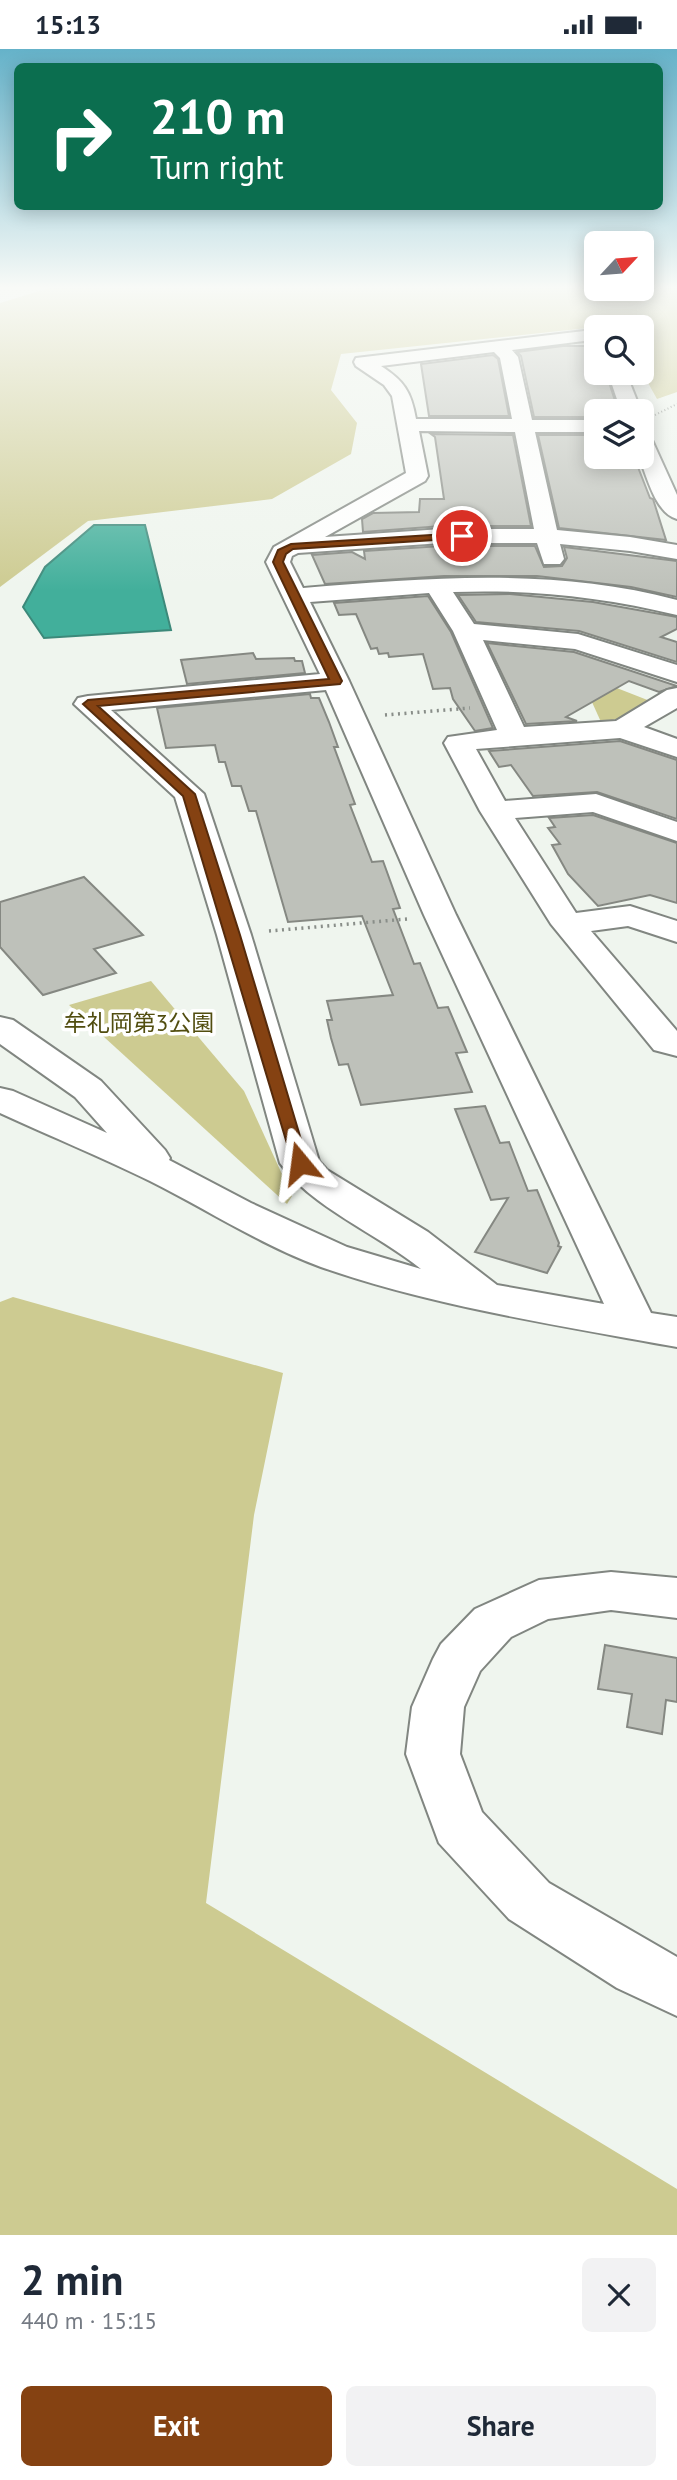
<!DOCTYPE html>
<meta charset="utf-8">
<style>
:root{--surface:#fff;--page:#f2f2f3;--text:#1f2937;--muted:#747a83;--accent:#854212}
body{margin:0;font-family:"PT Sans","Noto Sans JP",sans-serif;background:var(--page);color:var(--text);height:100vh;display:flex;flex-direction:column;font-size:26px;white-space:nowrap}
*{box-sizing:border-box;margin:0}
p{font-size:23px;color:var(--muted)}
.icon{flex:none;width:38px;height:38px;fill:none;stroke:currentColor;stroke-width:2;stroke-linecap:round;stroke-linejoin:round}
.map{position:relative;height:2186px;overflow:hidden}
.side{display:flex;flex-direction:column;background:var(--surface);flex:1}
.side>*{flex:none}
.banner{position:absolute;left:14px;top:14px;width:649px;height:147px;border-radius:10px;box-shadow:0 4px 18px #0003;background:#0b6e4f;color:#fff;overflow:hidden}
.needle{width:46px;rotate:64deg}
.controls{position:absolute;left:584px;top:182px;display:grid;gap:14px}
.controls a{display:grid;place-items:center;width:70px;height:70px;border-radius:10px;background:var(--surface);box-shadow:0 4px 18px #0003;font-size:35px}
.pin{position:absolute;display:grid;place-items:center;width:60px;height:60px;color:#fff;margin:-30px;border:4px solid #fff;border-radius:50%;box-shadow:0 2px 7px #0007}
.me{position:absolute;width:77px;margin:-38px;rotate:344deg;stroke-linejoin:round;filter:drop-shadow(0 0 5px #0008)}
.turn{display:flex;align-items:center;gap:24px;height:147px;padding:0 21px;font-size:32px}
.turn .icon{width:91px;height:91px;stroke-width:2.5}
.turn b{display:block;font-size:49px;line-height:60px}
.round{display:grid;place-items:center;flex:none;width:74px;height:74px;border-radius:10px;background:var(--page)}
.summary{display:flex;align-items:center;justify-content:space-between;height:119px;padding:0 21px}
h1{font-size:42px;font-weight:800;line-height:52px}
.primary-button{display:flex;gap:14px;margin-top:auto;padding:14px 21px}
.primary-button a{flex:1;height:80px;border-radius:10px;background:var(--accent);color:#fff;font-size:28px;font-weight:800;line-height:80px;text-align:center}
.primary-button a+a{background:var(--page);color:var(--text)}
.status{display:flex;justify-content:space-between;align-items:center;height:49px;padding:0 35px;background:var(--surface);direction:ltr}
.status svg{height:19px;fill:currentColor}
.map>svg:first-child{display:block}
.green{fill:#cdcb91}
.water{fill:#42af9b;stroke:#3c897a;stroke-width:2}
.building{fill:#bec1ba;stroke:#858882;stroke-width:2}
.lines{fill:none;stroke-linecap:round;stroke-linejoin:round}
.minor-casing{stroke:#818681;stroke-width:4}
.path-far1{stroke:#898e89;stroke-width:2;stroke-dasharray:1 2.5;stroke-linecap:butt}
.path{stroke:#898e89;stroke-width:3.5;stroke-dasharray:2 4.5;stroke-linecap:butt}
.minor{fill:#fff;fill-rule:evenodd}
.route{fill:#854212;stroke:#562b0c;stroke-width:2}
.labels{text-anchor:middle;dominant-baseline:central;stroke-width:7;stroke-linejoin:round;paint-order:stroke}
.park-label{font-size:23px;fill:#514d0f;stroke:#fff}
</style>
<div class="status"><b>15:13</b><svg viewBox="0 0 49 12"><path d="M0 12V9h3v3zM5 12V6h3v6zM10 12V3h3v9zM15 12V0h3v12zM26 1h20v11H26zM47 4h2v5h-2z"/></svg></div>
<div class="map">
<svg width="677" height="2186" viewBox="0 0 677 2186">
<rect width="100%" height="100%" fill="#eff5ee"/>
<!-- green -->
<g class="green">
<polygon points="59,236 597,236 597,240 642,240 642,236 677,236 677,343 657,350 642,323 642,278 597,278 341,305 331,341 357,374 351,405 272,450 88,472 0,538 0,254"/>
<polygon points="582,631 604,634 650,652 618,670 601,673"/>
<polygon points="151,932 244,1042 292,1147 287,1155 69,956"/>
<polygon points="13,1248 283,1324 254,1466 206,1854 677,2140 677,2186 0,2186 0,1253"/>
</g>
<!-- water -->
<polygon class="water" points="94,476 145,476 171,581 44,589 23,558 45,518"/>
<!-- building -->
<g class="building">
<polygon points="563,297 589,297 597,309 597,324 606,324 618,361 597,362 597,368 534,368 521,307 517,303"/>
<polygon points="493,306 498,310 509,367 429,367 421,315"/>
<polygon points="431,385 513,386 531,477 442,477 363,483 362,470 373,464 419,463 420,450 444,450 435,388"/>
<polygon points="538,386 597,386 597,408 634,408 650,449 653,450 666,491 559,479"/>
<polygon points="442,497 535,497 544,518 562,517 567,509 564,498 677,512 677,548 631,538 537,527 444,527 325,535 312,506 352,503 365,510 364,502"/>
<polygon points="510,545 593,553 677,568 677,580 661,588 677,593 677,613 579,582 476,573 458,546"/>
<polygon points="428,547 451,583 493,679 475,682 453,650 450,639 433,640 423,605 389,608 388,604 379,605 377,599 371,600 356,565 339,566 334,554"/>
<polygon points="487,594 574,603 677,637 659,643 629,632 566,668 577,672 526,675"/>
<polygon points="253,604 256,610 294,609 295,612 302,612 305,624 187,635 181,611"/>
<polygon points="310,645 311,649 319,649 329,673 338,698 334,698 355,755 350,756 372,813 383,812 400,859 393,860 414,915 420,914 438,959 448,958 467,1003 456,1004 472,1043 361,1056 348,1015 339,1016 331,989 327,971 332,971 327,952 393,946 362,867 288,873 256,762 249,762 241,737 232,737 225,713 219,713 215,696 166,699 157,659"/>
<polygon points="620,692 677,711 677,770 597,743 533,747 511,716 499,718 489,702"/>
<polygon points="593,766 677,794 677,854 650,846 598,857 568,825 552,796 560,795 548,779 555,778 549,769"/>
<polygon points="84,828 143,886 94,900 116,924 43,946 0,898 0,853"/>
<polygon points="485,1057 500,1094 509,1093 528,1142 537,1141 559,1194 558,1197 561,1198 547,1224 475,1203 508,1149 491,1151 455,1060"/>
<polygon points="605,1596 677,1609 677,1653 666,1651 662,1685 627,1678 632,1645 598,1640"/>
</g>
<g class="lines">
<!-- minor casing -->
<g class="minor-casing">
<g id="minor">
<path d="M584,282L597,284V294L584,292L512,301L518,308L532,371H597V383H535L557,481L630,488L677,496V510L630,502L560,495L564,510L560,515H544L537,494H442L298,504L292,507L290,513L303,539C429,529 553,518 677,551V566C602,548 530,540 453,543L474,575L578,585L677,616V633L575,600L483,591L524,678L616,672L667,641L677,639V659L644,678L677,690V708L620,689L476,700L505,752L596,745L677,773V792L593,763L515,769L576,864L630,857L677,872V893L628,877L591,882L677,982V1007L654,1001L551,875L480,762L444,694L448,688L497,681L453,582L429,544L310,553L349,632L456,866L651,1264L677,1268V1298C558,1276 436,1258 321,1218C261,1196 206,1160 150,1132C101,1108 50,1087 0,1064V1039L13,1042L107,1084L75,1048L0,995V968L13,971L101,1032L165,1101L170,1109L169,1111L251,1154L347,1198L421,1220C378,1185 311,1158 280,1114L217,886L175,748L74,655L78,649L88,647L320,625L266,513L274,498L406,424L392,347L384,336L356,317L354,313L356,309ZM494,303L500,309L512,370H416C411,342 404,332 381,317ZM419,382L515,383L534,480H442L325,488L425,432L428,427ZM326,641L424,866L604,1255L497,1236L428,1183L327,1121L319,1112L251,886L204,745L111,661Z"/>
<polygon points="608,324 626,324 641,362 621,362"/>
<path d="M642,385L649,387L652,391L677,446V470C655,464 647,427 639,408H642Z"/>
<polygon points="611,1523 677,1529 677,1569 611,1561 548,1570 511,1588 480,1622 464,1658 460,1705 482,1763 549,1834 677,1908 677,1967 617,1939 509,1870 439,1794 406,1705 412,1658 433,1610 441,1595 475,1560 539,1531"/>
</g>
</g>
<!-- path-far1 -->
<polyline class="path-far1" points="655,366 677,355"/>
<!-- path -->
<g class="path">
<polyline points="385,666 470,659"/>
<polyline points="269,882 407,870"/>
</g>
<!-- minor -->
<use href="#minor" class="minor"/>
</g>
<!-- sky -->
<linearGradient id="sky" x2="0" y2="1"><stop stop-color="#65b2c9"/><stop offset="0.44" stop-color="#f8faf7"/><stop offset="1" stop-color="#f8faf7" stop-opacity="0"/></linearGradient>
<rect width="677" height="542" fill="url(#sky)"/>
<!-- route -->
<polygon class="route" points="462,484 467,487 466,489 293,500 286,505 283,513 342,632 340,635 98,657 195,745 240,886 308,1114 305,1118 294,1118 183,747 83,655 88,651 329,630 273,513 278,501 291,495"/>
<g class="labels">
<!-- park labels -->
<g class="park-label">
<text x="139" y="973">牟礼岡第3公園</text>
</g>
</g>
</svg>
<div class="controls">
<a><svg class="needle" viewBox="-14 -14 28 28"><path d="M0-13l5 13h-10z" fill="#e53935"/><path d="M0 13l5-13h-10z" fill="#747a83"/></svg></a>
<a><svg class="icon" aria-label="search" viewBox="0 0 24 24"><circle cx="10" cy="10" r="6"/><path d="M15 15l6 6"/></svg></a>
<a><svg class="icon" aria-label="layers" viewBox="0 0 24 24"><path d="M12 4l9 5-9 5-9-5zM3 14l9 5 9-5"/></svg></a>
</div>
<div class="pin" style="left:462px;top:487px;background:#d93025"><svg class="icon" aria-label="arrive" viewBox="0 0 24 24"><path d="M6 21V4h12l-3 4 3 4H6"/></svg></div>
<svg class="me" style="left:300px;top:1114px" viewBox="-20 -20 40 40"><path d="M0-17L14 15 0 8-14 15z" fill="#854212" stroke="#fff" stroke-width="4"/></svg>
<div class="banner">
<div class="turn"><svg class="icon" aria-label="right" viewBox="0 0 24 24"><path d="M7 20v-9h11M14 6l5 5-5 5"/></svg><div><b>210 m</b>Turn right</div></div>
</div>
</div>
<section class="side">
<div class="summary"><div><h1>2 min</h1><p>440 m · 15:15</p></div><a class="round"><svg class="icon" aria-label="close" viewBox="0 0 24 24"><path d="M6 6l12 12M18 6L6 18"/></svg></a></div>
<div class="primary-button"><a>Exit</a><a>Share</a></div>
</section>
